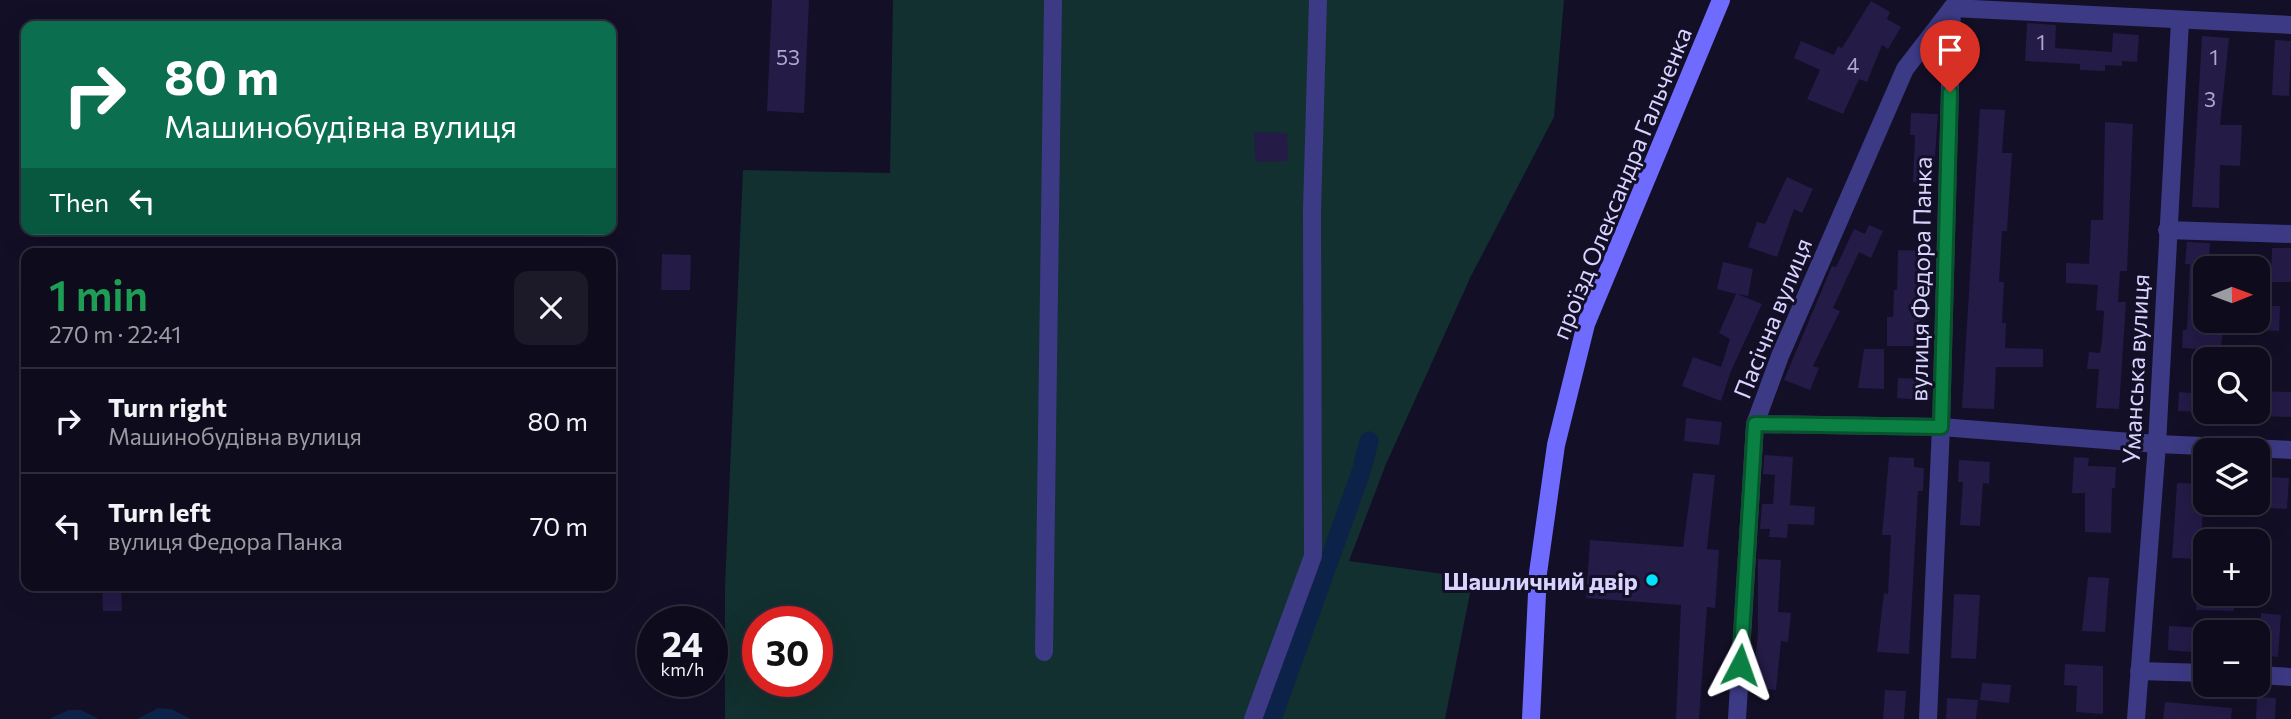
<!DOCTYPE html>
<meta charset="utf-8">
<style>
:root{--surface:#0e0b1c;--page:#1c1929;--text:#f1f3f6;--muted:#9b9ba3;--line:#2e2b3b}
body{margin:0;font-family:Commissioner,sans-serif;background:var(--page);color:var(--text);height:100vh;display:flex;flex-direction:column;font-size:26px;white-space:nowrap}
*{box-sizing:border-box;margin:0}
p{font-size:23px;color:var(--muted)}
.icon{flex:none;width:38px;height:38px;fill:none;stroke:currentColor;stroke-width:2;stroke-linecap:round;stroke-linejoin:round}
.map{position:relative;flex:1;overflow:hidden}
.details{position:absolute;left:21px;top:248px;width:595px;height:343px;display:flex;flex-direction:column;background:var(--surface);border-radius:14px;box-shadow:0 7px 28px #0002,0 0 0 2px var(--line)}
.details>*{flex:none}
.guide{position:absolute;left:21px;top:21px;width:595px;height:214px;border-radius:14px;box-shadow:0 7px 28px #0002,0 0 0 2px var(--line);background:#0b6e4f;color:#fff;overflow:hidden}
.needle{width:46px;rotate:89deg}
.fabs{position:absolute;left:2193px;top:256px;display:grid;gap:14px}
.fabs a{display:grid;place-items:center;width:77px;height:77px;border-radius:14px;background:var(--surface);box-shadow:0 7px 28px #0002,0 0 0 2px var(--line);font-size:35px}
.speed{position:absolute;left:637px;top:606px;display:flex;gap:14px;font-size:35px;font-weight:700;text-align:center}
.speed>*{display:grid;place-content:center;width:91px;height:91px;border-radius:50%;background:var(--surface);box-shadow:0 7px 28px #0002,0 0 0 2px var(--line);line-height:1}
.speed small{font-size:18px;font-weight:400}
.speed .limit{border:10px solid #d22;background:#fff;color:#111}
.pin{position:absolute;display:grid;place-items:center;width:60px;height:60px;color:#fff;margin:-72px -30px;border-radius:50% 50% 50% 0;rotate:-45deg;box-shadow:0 0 7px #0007}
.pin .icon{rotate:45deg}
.me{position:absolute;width:77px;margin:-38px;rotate:4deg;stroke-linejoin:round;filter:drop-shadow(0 0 5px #0008)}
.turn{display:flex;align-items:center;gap:24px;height:147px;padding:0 28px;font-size:32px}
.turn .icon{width:91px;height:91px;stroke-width:2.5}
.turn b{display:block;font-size:49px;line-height:60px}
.then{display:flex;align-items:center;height:66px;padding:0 28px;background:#0003;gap:14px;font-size:26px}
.round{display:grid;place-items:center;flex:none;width:74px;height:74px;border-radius:14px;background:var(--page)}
.head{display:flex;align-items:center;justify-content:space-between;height:119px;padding:0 28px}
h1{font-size:42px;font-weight:600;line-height:52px;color:#1e9e55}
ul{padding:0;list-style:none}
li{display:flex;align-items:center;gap:21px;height:105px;padding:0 28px;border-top:2px solid var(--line)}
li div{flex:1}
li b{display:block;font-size:26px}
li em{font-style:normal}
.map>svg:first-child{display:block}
.green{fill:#12302f;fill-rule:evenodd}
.water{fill:#0c2248}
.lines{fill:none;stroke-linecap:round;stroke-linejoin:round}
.canal{stroke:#0c2248;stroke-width:19}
.building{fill:#241b47}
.minor{stroke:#3d3a85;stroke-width:18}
.secondary{stroke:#6f6bff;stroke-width:18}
.route-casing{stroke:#07532c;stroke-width:18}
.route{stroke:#0b8043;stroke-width:12}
.poi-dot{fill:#00e5ff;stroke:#130f26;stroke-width:2.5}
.labels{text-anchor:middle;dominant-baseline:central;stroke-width:6;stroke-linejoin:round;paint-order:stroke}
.number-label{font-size:21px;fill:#aca6d1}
.street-label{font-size:24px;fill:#d9d4ff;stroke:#130f26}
.poi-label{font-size:24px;font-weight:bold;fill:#d9d4ff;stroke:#130f26;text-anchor:end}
</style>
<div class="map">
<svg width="2291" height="719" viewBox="0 0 2291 719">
<rect width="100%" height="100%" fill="#130f26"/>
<!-- green -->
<path class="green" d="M893,0H1564L1554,117L1471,276L1386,464L1349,561L1473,578L1445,719H725V586L743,170L890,173ZM758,621H817V681H758Z"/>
<!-- water -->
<g class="water">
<polygon points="158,708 171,709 191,719 137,719"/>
<polygon points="69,710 81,710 99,719 49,719"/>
</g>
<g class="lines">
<!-- canal -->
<polyline class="canal" points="1272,719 1361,472 1369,441"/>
</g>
<!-- building -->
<g class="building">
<polygon points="772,0 809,0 804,113 767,111"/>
<polygon points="1871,1 1890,12 1887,19 1901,27 1888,49 1882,45 1867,82 1859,79 1843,114 1807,99 1820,70 1794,58 1801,41 1834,55 1838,46 1842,48"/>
<polygon points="2027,23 2056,25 2055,48 2112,52 2113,33 2139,35 2137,62 2122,61 2122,66 2105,65 2105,71 2080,70 2080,64 2025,61"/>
<polygon points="2202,36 2229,38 2220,125 2242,125 2240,166 2220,165 2219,208 2192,207"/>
<polygon points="2275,40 2291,41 2289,96 2272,95"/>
<polygon points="1980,109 2005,110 2002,153 2012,153 2007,231 2002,231 1999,282 2004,282 2002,323 2006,323 2005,348 2043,349 2043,367 1996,367 1994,409 1962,408"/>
<polygon points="1911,113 1938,114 1933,184 1913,182 1915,135 1910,135"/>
<polygon points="2105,122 2133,124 2127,271 2120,271 2118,302 2126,302 2119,409 2096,408 2099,369 2087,369 2089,352 2100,353 2102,341 2104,311 2096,310 2098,285 2066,283 2066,263 2089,264 2091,220 2103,220"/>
<polygon points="1254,132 1287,133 1288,161 1255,162"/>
<polygon points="1787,177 1813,189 1802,213 1794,209 1777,257 1748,247 1757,222 1765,224"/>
<polygon points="1869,225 1883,231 1871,258 1859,252 1833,308 1840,311 1813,366 1819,368 1810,390 1784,380 1832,266 1836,267 1854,229 1865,234"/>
<polygon points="2187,242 2210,243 2209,266 2205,265 2205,331 2223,333 2219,359 2196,359 2196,349 2182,348 2183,330 2187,330 2190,264 2185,264"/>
<polygon points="2272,248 2291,248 2291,282 2271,282"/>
<polygon points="1898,250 1930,251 1929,280 1923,279 1918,346 1887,346 1887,317 1893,317 1894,290 1897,290"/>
<polygon points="662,254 691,255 690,290 661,290"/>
<polygon points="1723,262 1753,269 1748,296 1737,294 1762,304 1731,371 1721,401 1682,386 1693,357 1721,367 1730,339 1719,333 1736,294 1717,289"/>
<polygon points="2262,306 2280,306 2279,331 2261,330"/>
<polygon points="1864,349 1884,349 1884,389 1858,388"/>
<polygon points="1898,378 1923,379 1922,400 1897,398"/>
<polygon points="2263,391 2291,392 2291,417 2262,416"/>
<polygon points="2179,392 2205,394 2205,412 2178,411"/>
<polygon points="1686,418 1722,422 1719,445 1684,441"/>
<polygon points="1764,455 1793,457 1790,505 1815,507 1814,525 1788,524 1787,538 1769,537 1770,529 1760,529 1762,504 1773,504 1775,475 1763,474"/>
<polygon points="1889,457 1914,458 1914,467 1924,468 1923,491 1918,491 1909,654 1877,652 1884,593 1888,594 1891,535 1882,535"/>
<polygon points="2074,457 2089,458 2088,466 2116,467 2115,488 2112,488 2111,533 2085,532 2085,493 2072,493"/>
<polygon points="1959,460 1990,462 1989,484 1983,483 1980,526 1960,525 1963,482 1958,482"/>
<polygon points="1693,473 1715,475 1707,549 1719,550 1715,608 1707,607 1699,719 1676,719 1681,605 1586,598 1590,540 1683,547"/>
<polygon points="2269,477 2289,478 2287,509 2267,508"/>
<polygon points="2177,483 2204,484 2202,529 2205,529 2205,559 2172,558"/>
<polygon points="1758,559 1781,560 1778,612 1791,613 1788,642 1781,641 1776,690 1752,687 1758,634"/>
<polygon points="2088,577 2109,578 2105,632 2082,631"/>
<polygon points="102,586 121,586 122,611 103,611"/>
<polygon points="2197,593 2234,593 2234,611 2196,610"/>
<polygon points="1954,594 1980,595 1976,659 1951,658"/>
<polygon points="2261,613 2281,615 2278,657 2258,655"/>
<polygon points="2169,626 2205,628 2203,653 2168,650"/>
<polygon points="2065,664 2103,666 2103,714 2076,712 2077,686 2064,685"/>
<polygon points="1982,683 2011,685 2009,703 1980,700"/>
<polygon points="1885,690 1906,691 1904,719 1883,719"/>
<polygon points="2257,697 2276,698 2275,719 2256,719"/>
<polygon points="1947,698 1978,700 1976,719 1946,719"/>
<polygon points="2165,702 2232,708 2231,719 2163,719"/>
</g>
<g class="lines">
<!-- minor -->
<g class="minor">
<polyline points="1952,8 2291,25"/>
<polyline points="2167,230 2291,234"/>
<polyline points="1755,424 1941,427 2157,444 2291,450"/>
<polyline points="1044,652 1053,0"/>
<polyline points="2139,671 2205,673"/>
<polyline points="2258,675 2291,677"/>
<polyline points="1253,719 1313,556 1312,210 1318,0"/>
<polyline points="1737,719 1755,424 1780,356 1905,69 1952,8"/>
<polyline points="1928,719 1941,427 1952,8"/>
<polyline points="2136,719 2157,444 2180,21"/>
</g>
<!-- secondary -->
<polyline class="secondary" points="1531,719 1538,573 1556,445 1586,324 1721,0"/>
</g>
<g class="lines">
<!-- route casing -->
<g class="route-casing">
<polyline id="route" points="1740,665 1755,424 1941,427 1950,92"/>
</g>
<!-- route -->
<use href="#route" class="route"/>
</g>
<!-- markers -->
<circle class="poi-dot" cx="1652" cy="580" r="7"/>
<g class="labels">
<!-- number labels -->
<g class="number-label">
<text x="2041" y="41">1</text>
<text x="788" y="56">53</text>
<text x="2214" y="56">1</text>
<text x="1853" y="64">4</text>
<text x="2210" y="98">3</text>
</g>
<!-- street labels -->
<g class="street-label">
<text transform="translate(1621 183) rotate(-68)">проїзд Олександра Гальченка</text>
<text transform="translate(1920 279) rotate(-89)">вулиця Федора Панка</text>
<text transform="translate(1772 318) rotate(-68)">Пасічна вулиця</text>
<text transform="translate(2135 369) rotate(-87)">Уманська вулиця</text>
</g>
<!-- poi labels -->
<g class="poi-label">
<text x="1638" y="580">Шашличний двір</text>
</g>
</g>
</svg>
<div class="fabs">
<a><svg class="needle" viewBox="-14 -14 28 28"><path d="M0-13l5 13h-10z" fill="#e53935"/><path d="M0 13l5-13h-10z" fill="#9b9ba3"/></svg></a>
<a><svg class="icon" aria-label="search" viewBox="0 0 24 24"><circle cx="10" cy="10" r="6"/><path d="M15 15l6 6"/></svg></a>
<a><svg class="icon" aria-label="layers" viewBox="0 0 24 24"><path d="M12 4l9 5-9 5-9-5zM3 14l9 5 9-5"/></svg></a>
<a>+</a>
<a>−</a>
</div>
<div class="speed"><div>24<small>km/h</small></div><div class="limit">30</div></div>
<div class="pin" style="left:1950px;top:92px;background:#d93025"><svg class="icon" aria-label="arrive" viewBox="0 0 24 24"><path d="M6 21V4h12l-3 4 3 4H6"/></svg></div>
<svg class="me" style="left:1740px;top:665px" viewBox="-20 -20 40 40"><path d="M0-17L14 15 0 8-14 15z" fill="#0b8043" stroke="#fff" stroke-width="4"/></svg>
<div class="guide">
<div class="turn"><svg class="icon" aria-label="right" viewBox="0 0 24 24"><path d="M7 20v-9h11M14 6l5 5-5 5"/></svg><div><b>80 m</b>Машинобудівна вулиця</div></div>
<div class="then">Then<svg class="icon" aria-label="left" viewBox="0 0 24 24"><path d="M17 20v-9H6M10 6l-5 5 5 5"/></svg></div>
</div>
<section class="details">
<div class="head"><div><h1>1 min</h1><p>270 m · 22:41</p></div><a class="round"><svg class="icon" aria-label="close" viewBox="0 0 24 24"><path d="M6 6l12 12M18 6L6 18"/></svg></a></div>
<ul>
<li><svg class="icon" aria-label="right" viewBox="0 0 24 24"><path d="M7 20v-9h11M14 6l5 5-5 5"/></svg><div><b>Turn right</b><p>Машинобудівна вулиця</p></div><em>80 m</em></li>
<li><svg class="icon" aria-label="left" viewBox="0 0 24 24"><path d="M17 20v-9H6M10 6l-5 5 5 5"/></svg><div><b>Turn left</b><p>вулиця Федора Панка</p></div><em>70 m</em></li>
</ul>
</section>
</div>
